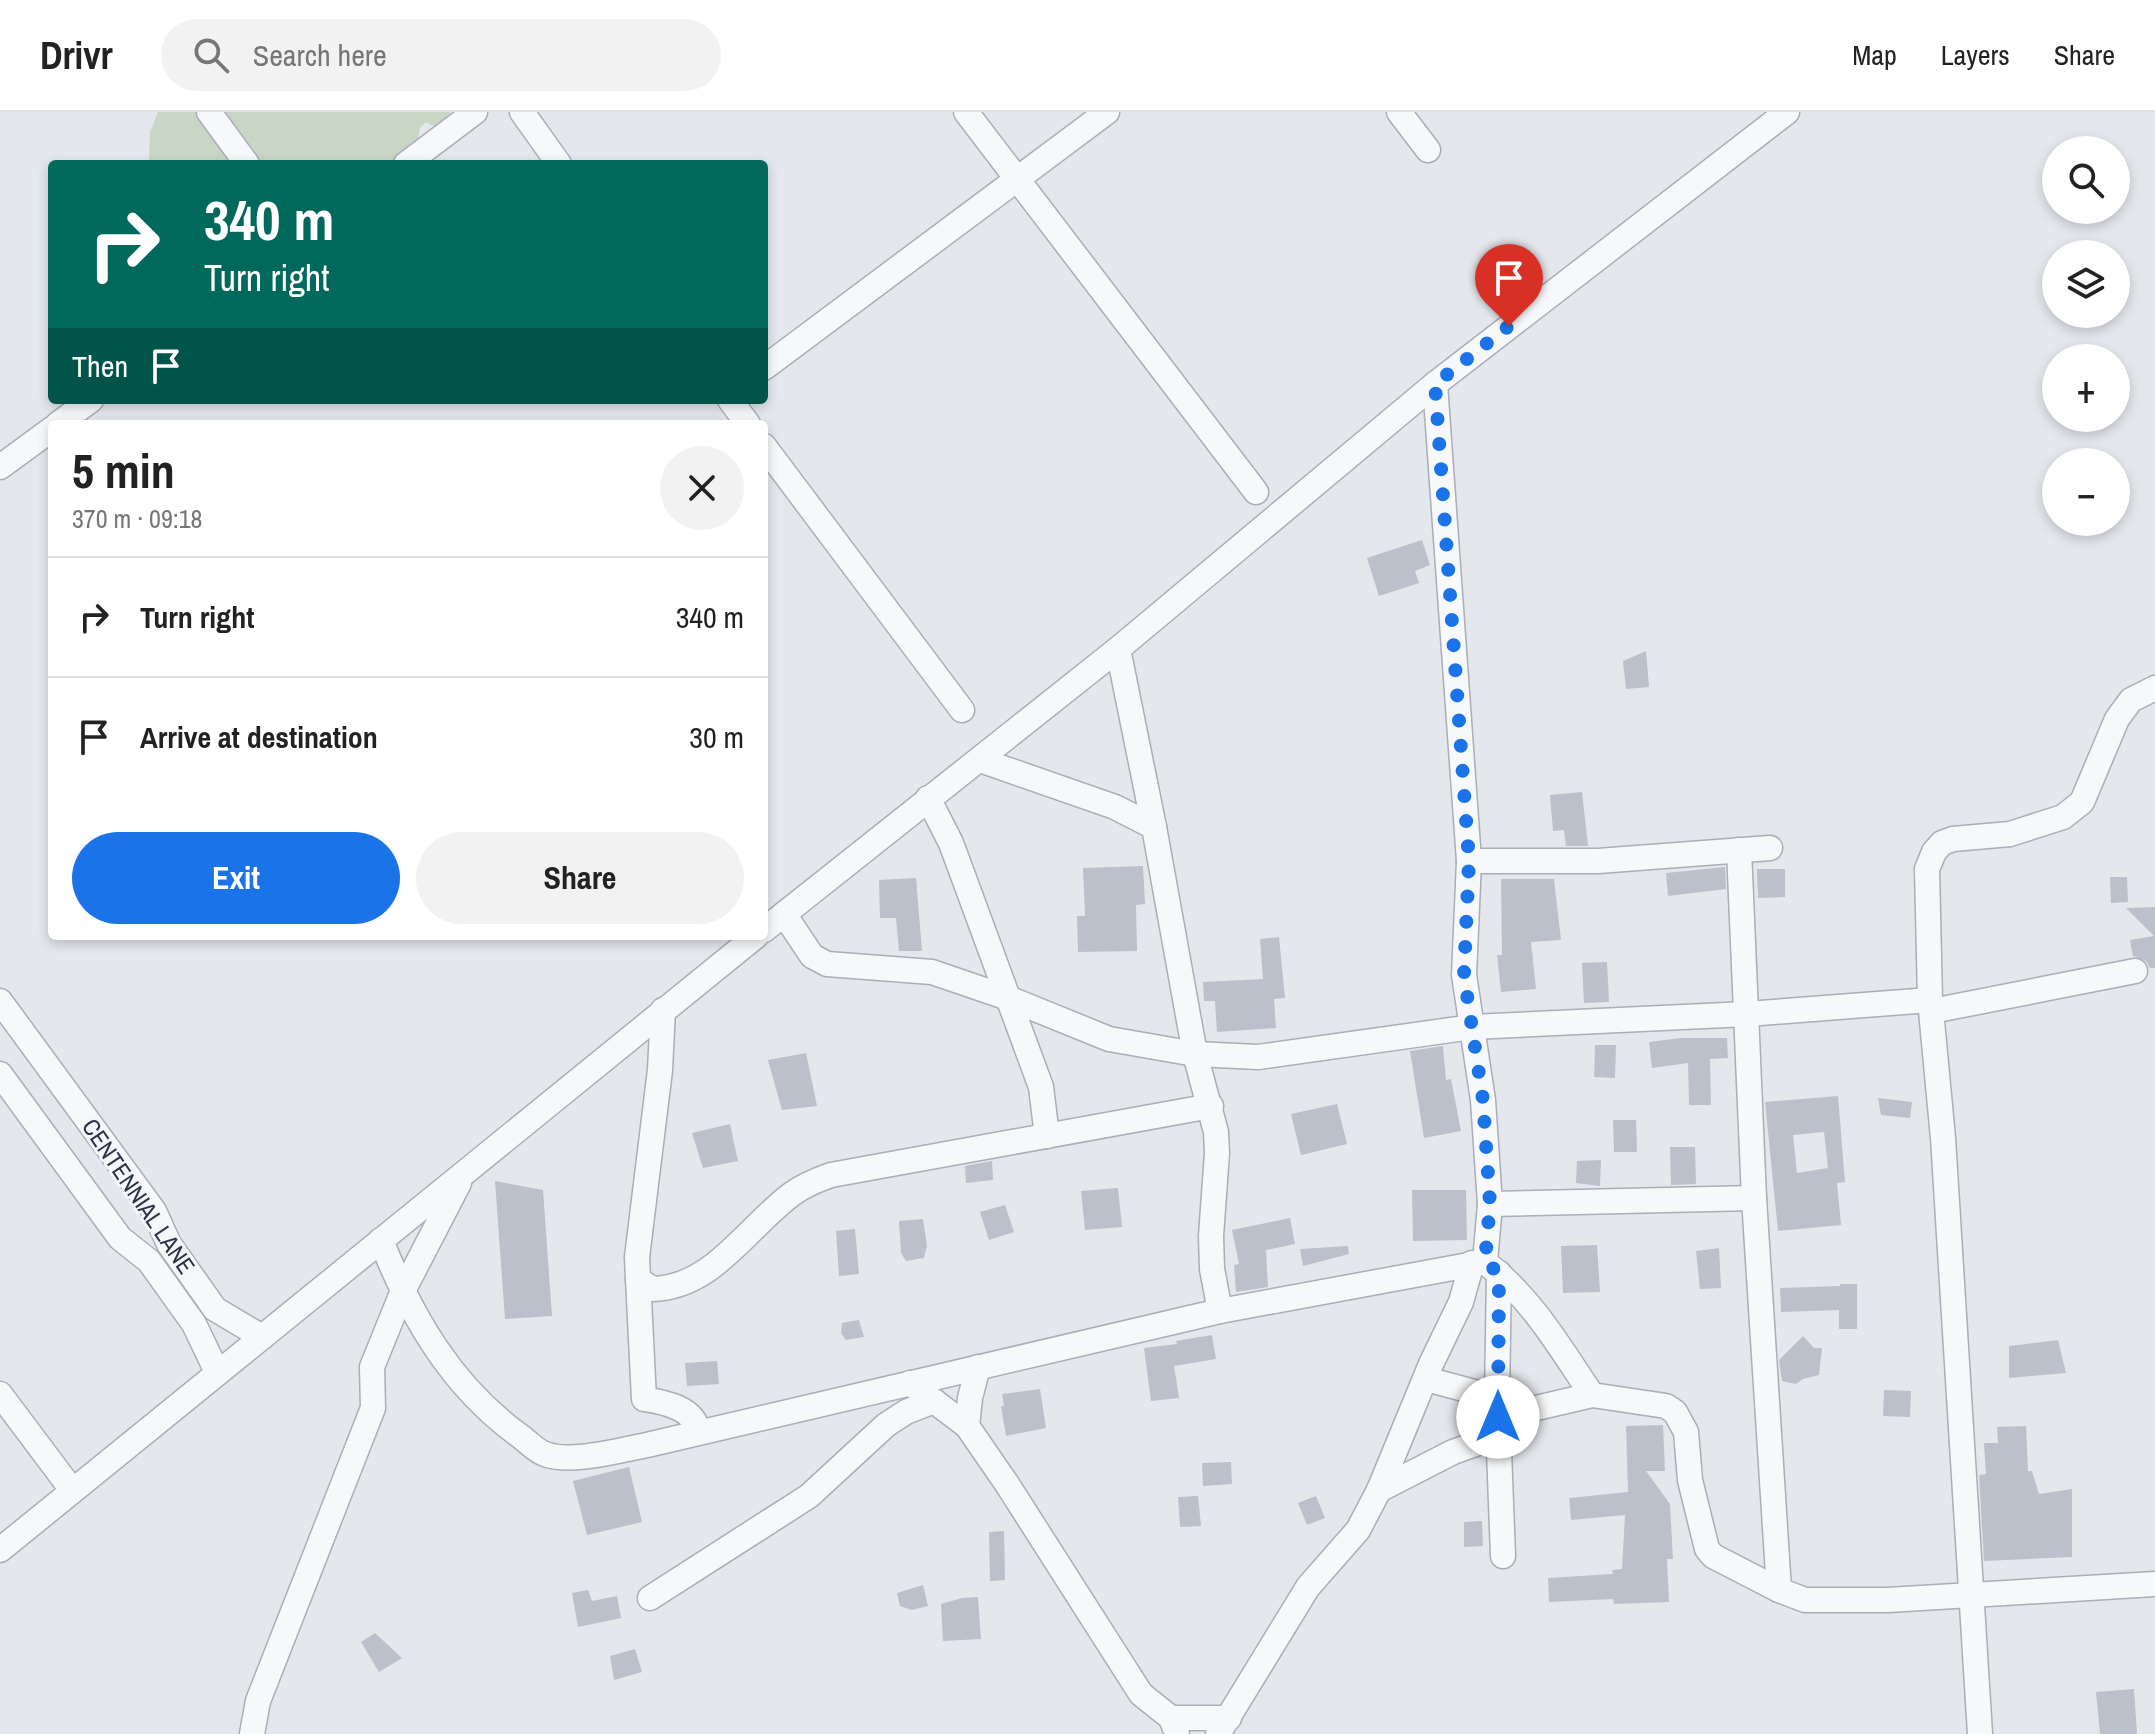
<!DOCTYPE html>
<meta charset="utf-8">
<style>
:root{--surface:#fff;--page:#f2f2f2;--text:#222;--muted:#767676;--line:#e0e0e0;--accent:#1a73e8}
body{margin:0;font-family:"Archivo Narrow",sans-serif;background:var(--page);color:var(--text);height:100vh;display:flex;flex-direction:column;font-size:30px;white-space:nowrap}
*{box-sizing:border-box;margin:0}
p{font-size:26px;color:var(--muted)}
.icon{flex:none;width:44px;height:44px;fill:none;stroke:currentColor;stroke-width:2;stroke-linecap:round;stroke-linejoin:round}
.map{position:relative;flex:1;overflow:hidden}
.details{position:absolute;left:48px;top:308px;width:720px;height:520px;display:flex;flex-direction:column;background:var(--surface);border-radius:8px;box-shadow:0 4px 12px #0003}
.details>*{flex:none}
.hud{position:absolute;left:48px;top:48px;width:720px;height:244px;border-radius:8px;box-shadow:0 4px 12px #0003;background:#00695c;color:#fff;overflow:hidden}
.buttons{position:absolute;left:2042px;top:24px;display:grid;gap:16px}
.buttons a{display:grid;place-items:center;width:88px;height:88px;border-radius:50%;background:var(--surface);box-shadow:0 4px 12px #0003;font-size:40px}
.pin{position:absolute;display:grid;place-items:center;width:68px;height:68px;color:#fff;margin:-82px -34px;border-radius:50% 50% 50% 0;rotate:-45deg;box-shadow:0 0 8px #0007}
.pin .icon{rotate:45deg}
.me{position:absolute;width:88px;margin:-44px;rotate:0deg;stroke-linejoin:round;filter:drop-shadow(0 0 6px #0008)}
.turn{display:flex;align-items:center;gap:28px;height:168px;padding:0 24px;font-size:36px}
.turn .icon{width:104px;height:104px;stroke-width:2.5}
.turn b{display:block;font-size:56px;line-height:68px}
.then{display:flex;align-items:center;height:76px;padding:0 24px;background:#0003;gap:16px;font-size:30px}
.round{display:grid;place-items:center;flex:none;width:84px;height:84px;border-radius:42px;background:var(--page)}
.headline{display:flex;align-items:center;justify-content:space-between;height:136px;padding:0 24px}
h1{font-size:48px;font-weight:700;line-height:60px}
.action{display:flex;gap:16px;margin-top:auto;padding:16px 24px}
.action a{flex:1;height:92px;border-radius:48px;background:var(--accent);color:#fff;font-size:32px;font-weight:700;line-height:92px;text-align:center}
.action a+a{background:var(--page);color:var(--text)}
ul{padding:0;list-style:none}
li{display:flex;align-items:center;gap:24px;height:120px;padding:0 24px;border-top:2px solid var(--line)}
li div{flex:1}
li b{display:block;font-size:30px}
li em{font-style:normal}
header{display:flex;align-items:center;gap:48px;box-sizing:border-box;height:112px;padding:0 40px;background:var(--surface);border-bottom:2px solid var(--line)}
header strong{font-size:38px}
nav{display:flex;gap:44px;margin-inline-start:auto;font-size:28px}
.search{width:560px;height:72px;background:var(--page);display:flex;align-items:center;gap:20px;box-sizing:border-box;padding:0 28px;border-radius:44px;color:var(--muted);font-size:30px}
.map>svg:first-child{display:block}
.green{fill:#c9d6c5}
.building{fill:#bbc0ca;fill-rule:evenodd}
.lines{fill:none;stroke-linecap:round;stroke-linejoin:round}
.minor-casing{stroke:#a9aeb7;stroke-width:27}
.minor{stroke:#f7f8fa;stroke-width:24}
.route{stroke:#1a73e8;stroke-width:14;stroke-dasharray:0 25.2}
.labels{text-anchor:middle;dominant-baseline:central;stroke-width:6;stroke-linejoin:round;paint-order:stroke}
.street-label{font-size:24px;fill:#2b3445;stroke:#f4f6f9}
</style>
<header>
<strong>Drivr</strong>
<div class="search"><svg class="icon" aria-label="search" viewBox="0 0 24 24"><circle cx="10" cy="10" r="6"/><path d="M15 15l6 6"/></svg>Search here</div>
<nav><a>Map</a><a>Layers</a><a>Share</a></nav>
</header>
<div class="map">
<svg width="2155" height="1622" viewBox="0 0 2155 1622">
<rect width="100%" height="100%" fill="#e4e7ec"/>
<!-- green -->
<polygon class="green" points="158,0 450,0 447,9 436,16 426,10 420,16 417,32 391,52 149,52 150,20"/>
<!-- building -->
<g class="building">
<polygon points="1422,428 1430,453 1415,459 1419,471 1379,484 1367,446"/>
<polygon points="1646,539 1649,575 1626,577 1623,549"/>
<polygon points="1582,680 1588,734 1566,734 1564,718 1553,719 1550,683"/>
<polygon points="1143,754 1145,792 1136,793 1137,839 1078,840 1077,804 1085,804 1083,756"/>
<polygon points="1725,755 1726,777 1668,784 1666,761"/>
<polygon points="1757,757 1785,757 1785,785 1758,786"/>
<polygon points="2110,765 2127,765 2128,790 2111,791"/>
<polygon points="916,766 922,839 899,839 896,806 880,806 879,768"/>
<polygon points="1501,767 1554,767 1561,828 1531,830 1536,877 1501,880 1497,843 1502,843"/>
<polygon points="2155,795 2155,856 2150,856 2146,849 2133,844 2130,828 2154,824 2126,796"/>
<polygon points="1279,825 1285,886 1274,887 1276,916 1217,920 1215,889 1204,889 1203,870 1263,867 1260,827"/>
<polygon points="1607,850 1609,890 1584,891 1582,851"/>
<polygon points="1681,926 1727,926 1728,946 1710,947 1711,993 1689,993 1688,951 1652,956 1649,930"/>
<polygon points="1595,933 1616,933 1615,966 1594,965"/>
<polygon points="1443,934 1446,968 1451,967 1461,1019 1424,1026 1410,939"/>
<polygon points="806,941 817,994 782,998 768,948"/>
<path d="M1838,984L1845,1070L1837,1071L1841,1113L1778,1119L1765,990ZM1824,1020L1828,1056L1797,1061L1793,1023Z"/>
<polygon points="1878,986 1912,990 1910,1006 1881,1003"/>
<polygon points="1337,992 1347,1032 1301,1043 1291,1002"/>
<polygon points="1613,1008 1636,1008 1637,1040 1614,1040"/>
<polygon points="730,1012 738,1049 703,1056 692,1021"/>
<polygon points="1670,1035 1695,1035 1696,1072 1671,1073"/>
<polygon points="1601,1048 1600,1074 1576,1071 1577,1049"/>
<polygon points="992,1049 993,1068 966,1071 965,1054"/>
<polygon points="495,1069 543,1078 552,1204 505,1207"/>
<polygon points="1118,1076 1122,1115 1085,1118 1081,1079"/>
<polygon points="1412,1078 1466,1078 1467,1128 1413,1129"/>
<polygon points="1005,1093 1014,1120 989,1128 980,1100"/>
<polygon points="1290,1106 1295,1132 1266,1138 1268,1175 1236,1180 1234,1153 1239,1152 1232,1118"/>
<polygon points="923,1107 927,1134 924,1146 906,1149 901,1141 899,1109"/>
<polygon points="855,1117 859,1162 839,1164 836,1119"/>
<polygon points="1597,1133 1600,1180 1563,1181 1561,1134"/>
<polygon points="1348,1134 1349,1142 1303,1154 1300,1137"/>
<polygon points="1719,1136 1721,1176 1700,1177 1696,1139"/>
<polygon points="1840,1172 1857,1172 1857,1217 1839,1217 1839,1198 1781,1200 1780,1176 1840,1174"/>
<polygon points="859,1208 864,1225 846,1228 841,1221 842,1211"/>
<polygon points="1212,1223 1216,1247 1174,1254 1179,1286 1151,1289 1144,1236 1177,1232 1176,1229"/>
<polygon points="1803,1224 1814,1236 1822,1236 1819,1263 1803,1267 1796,1272 1782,1269 1779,1248"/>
<polygon points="2058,1228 2066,1261 2009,1266 2009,1234"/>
<polygon points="717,1249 719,1272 687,1274 685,1251"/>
<polygon points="1040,1277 1046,1316 1006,1324 1001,1294 1004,1294 1002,1282"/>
<polygon points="1884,1278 1911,1279 1910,1305 1883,1304"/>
<polygon points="1663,1313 1665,1359 1646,1359 1670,1392 1673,1447 1667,1447 1669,1490 1614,1492 1613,1487 1549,1490 1548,1466 1613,1462 1612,1458 1622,1457 1625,1403 1571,1408 1569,1386 1628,1380 1626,1314"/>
<polygon points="2026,1314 2028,1359 2032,1359 2039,1382 2072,1377 2072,1445 1984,1449 1979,1363 1986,1362 1984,1331 1998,1331 1997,1315"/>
<polygon points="1231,1350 1232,1372 1203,1374 1202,1351"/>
<polygon points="629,1355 642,1410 587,1423 573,1369"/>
<polygon points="1198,1384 1201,1414 1180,1415 1178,1385"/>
<polygon points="1316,1384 1325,1406 1307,1413 1298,1391"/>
<polygon points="1482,1409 1483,1434 1464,1435 1464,1410"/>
<polygon points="1004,1419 1005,1468 990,1469 989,1420"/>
<polygon points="923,1473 928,1494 912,1498 900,1494 897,1481"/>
<polygon points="588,1478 592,1489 617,1484 621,1506 578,1515 572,1481"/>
<polygon points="978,1485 981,1527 943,1529 941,1492 962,1486"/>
<polygon points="375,1521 402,1546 379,1560 361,1530"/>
<polygon points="635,1537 642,1560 614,1568 610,1544"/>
<polygon points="2134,1577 2137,1622 2100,1622 2096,1580"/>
</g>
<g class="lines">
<!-- minor casing -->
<g class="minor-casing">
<g id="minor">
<polyline points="209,0 247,52"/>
<polyline points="522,0 559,52"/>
<polyline points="966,0 1256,380"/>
<polyline points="1399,0 1428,38"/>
<polyline points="406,52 475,0"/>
<polyline points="764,256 1107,0"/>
<polyline points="1435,272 1469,749 1464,863 1483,988 1490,1092 1485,1150"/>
<polyline points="730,288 748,312"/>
<polyline points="58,312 91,288"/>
<polyline points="764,334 962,598"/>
<polyline points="0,355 52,317"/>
<polyline points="1118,537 1154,715"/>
<polyline points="980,648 1115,695 1154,715 1195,942 1216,1020 1217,1041 1211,1124 1212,1157 1220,1199"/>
<polyline points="928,686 951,731 1041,975 1047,1024"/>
<polyline points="1739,738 1754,1086 1779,1478"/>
<polyline points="1469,749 1598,749 1770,736"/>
<polyline points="784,802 812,844 827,852 932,860 1008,886 1109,927 1195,942 1258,945 1472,915 1747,902 1930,888"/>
<polyline points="764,818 1118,537 1435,272 1787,0"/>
<polyline points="0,889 154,1099 169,1132 215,1197 262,1225"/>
<path d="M663,898L660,958L637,1145L638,1167L652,1177C713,1176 747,1115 792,1082C804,1073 817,1068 831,1063L1211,994"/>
<polyline points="1932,899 2135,859"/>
<polyline points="0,962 120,1126 149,1149 194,1212 217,1260"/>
<polyline points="1490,1092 1754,1086"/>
<path d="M381,1128C411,1205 452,1275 520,1324C527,1329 536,1339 545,1342C570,1352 621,1338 647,1333L1220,1199L1485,1150C1533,1188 1559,1234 1592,1283L1666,1294L1675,1300L1686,1320L1690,1368L1707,1437L1713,1444L1779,1478L1805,1488H1888L2155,1472"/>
<polyline points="1499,1161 1497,1286 1503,1444"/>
<path d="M638,1167L644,1287C664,1290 695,1296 698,1320"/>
<polyline points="1426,1267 1497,1286"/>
<polyline points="910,1271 967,1314 1007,1372 1141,1582 1171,1606 1177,1622"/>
<polyline points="0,1282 72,1378"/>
<polyline points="1498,1305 1592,1283"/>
<polyline points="967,1314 970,1286 978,1255"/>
<polyline points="1379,1378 1453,1340 1498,1324"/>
<polyline points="0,1438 756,824"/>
<polyline points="650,1486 809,1384 886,1313 906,1300 934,1289"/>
<polyline points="1171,1606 1229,1606"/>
<polyline points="252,1622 258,1589 373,1296 372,1255 402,1181 459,1071"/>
<polyline points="1218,1622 1308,1475 1358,1418 1379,1378 1431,1252 1461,1190 1472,1151"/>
<polyline points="1980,1622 1943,1026 1930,888 1927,757 1934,740 1942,731 1953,727 2010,722 2063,705 2082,690 2117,607 2131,588 2155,576"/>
</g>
</g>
<!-- minor -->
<use href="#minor" class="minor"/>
</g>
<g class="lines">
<!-- route -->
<polyline class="route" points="1498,1305 1499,1161 1485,1150 1490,1092 1483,988 1464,863 1469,749 1435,272 1509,214"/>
</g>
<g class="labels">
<!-- street labels -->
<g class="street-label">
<text transform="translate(139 1084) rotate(56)">CENTENNIAL LANE</text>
</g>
</g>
</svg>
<div class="buttons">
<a><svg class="icon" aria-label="search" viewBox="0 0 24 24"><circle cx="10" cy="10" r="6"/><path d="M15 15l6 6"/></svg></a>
<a><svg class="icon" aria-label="layers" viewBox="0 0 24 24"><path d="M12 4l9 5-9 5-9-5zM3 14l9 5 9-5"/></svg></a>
<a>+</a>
<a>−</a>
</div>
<div class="pin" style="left:1509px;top:214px;background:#d93025"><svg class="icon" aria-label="arrive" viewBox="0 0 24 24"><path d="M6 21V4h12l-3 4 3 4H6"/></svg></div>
<svg class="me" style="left:1498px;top:1305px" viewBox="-20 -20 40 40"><circle r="19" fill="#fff"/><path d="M0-13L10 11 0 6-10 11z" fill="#1a73e8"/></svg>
<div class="hud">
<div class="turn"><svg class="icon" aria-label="right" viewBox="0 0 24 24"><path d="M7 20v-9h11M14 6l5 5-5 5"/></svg><div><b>340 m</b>Turn right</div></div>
<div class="then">Then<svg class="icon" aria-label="arrive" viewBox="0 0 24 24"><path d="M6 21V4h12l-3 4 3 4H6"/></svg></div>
</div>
<section class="details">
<div class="headline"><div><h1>5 min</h1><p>370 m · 09:18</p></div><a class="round"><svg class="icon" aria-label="close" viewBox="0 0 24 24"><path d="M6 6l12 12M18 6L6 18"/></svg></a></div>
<ul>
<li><svg class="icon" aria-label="right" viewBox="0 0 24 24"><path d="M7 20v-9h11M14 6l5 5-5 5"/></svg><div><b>Turn right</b></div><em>340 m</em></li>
<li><svg class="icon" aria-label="arrive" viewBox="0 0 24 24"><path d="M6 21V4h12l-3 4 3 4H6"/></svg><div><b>Arrive at destination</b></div><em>30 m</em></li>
</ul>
<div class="action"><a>Exit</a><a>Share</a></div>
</section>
</div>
